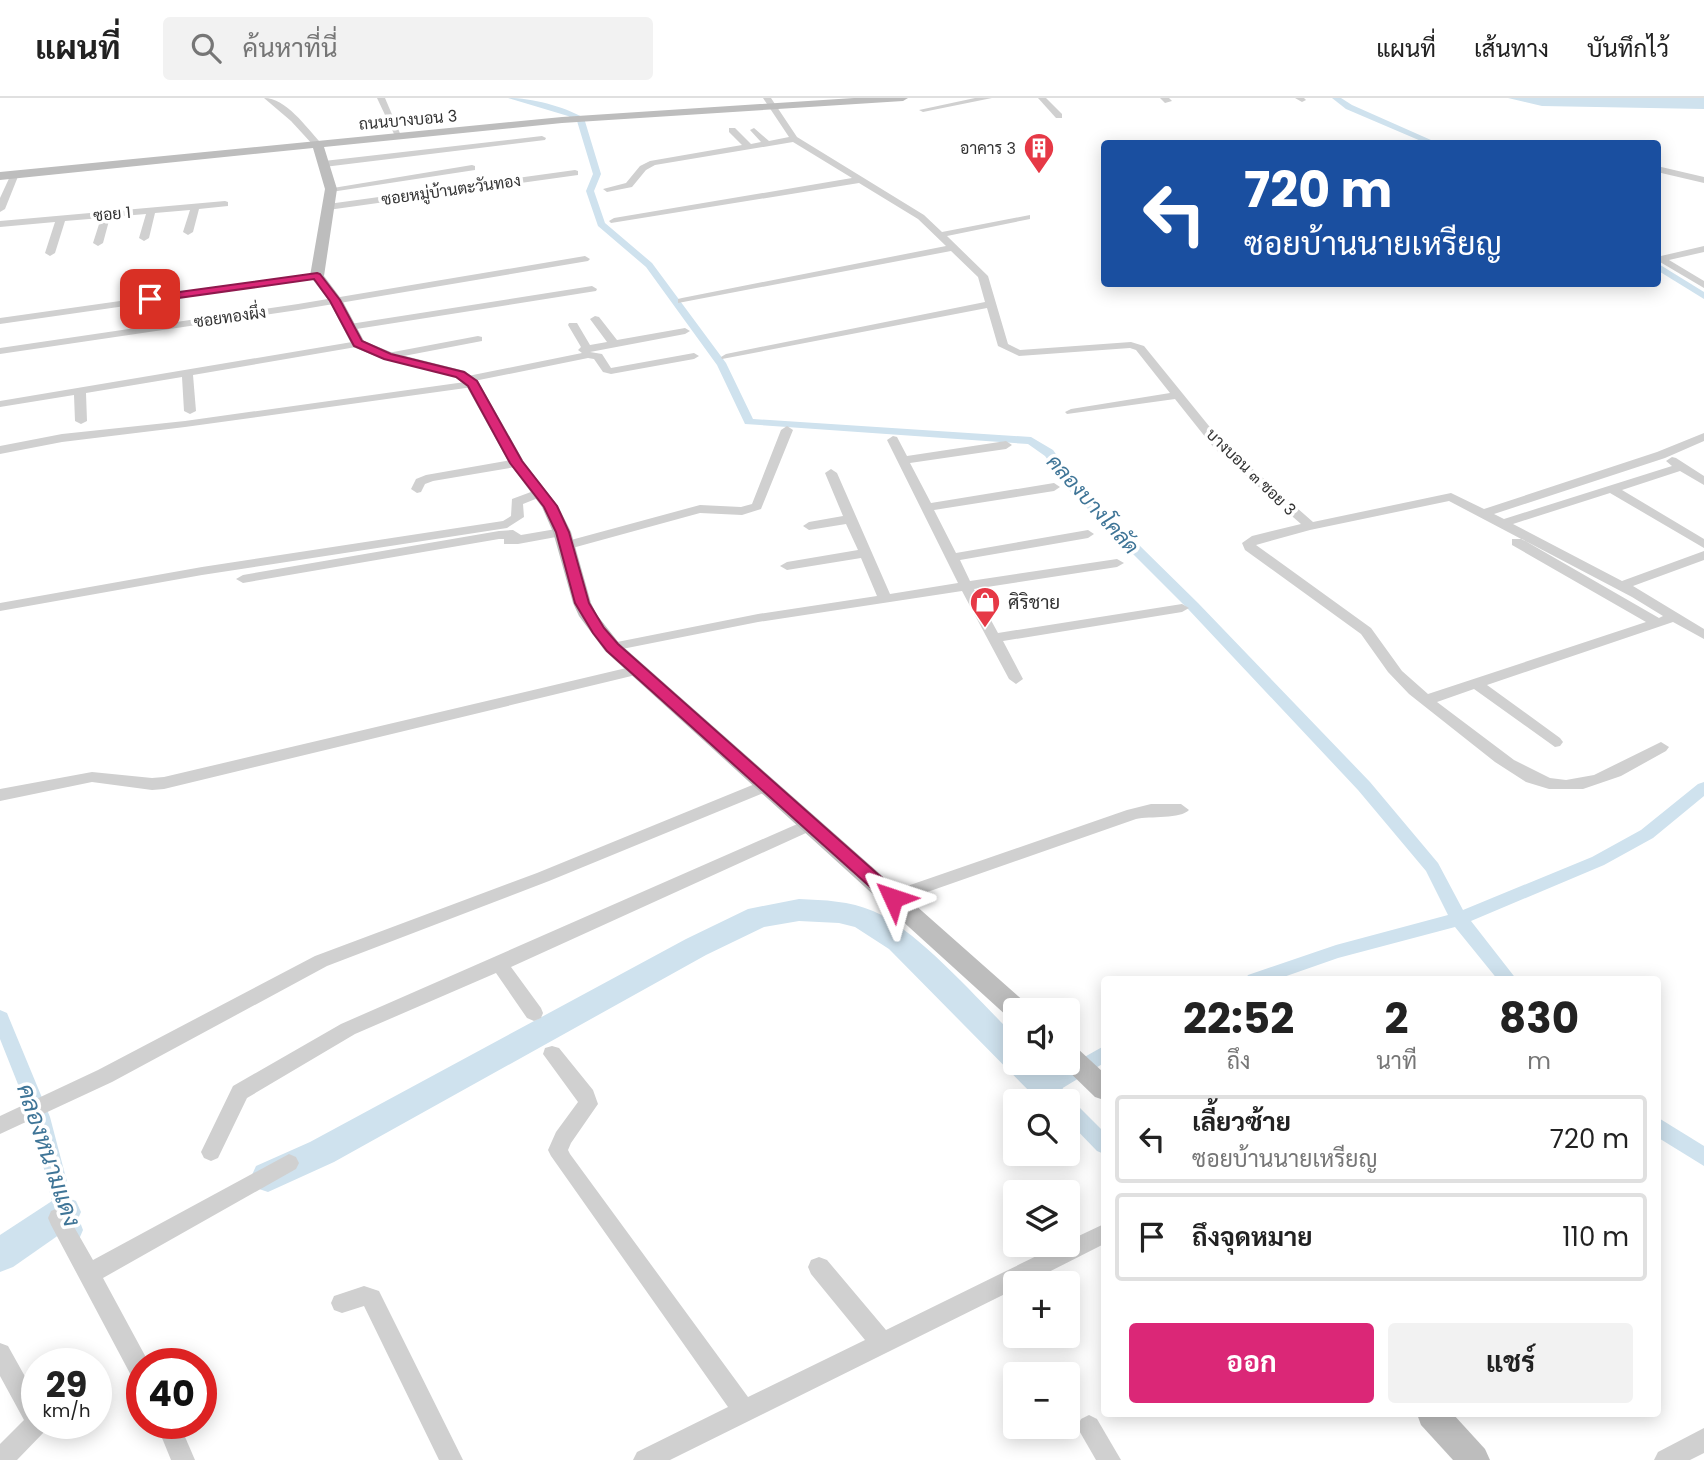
<!DOCTYPE html>
<html lang="th">
<meta charset="utf-8">
<style>
:root{--surface:#fff;--page:#f2f2f2;--text:#222;--muted:#767676;--line:#e0e0e0;--accent:#db2777}
body{margin:0;font-family:Poppins,Sarabun,sans-serif;background:var(--page);color:var(--text);height:100vh;display:flex;flex-direction:column;font-size:26px;white-space:nowrap}
*{box-sizing:border-box;margin:0}
p{font-size:23px;color:var(--muted)}
.icon{flex:none;width:38px;height:38px;fill:none;stroke:currentColor;stroke-width:2;stroke-linecap:round;stroke-linejoin:round}
.map{position:relative;flex:1;overflow:hidden}
.sheet{position:absolute;left:1101px;top:878px;width:560px;height:441px;display:flex;flex-direction:column;background:var(--surface);border-radius:7px;box-shadow:0 4px 18px #0003}
.sheet>*{flex:none}
.top-card{position:absolute;left:1101px;top:42px;width:560px;height:147px;border-radius:7px;box-shadow:0 4px 18px #0003;background:#1a4fa0;color:#fff;overflow:hidden}
.buttons{position:absolute;left:1003px;top:900px;display:grid;gap:14px}
.buttons a{display:grid;place-items:center;width:77px;height:77px;border-radius:7px;background:var(--surface);box-shadow:0 4px 18px #0003;font-size:35px}
.speed{position:absolute;left:21px;top:1250px;display:flex;gap:14px;font-size:35px;font-weight:700;text-align:center}
.speed>*{display:grid;place-content:center;width:91px;height:91px;border-radius:50%;background:var(--surface);box-shadow:0 4px 18px #0003;line-height:1}
.speed small{font-size:18px;font-weight:400}
.speed .limit{border:10px solid #d22;background:#fff;color:#111}
.pin{position:absolute;display:grid;place-items:center;width:60px;height:60px;color:#fff;margin:-30px;border-radius:14px;box-shadow:0 4px 10px #0006}
.me{position:absolute;width:77px;margin:-38px;rotate:312deg;stroke-linejoin:round;filter:drop-shadow(0 0 5px #0008)}
.turn{display:flex;align-items:center;gap:24px;height:147px;padding:0 28px;font-size:32px}
.turn .icon{width:91px;height:91px;stroke-width:2.5}
.turn b{display:block;font-size:49px;line-height:60px}
.eta{display:flex;justify-content:space-evenly;align-items:center;height:119px;text-align:center}
.eta b{font-size:42px;font-weight:700;line-height:49px}
.button{display:flex;gap:14px;margin-top:auto;padding:14px 28px}
.button a{flex:1;height:80px;border-radius:7px;background:var(--accent);color:#fff;font-size:28px;font-weight:700;line-height:80px;text-align:center}
.button a+a{background:var(--page);color:var(--text)}
ul{padding:0;list-style:none}
li{display:flex;align-items:center;gap:21px;height:88px;margin:0 14px 10px;padding:0 14px;border:4px solid var(--line);border-radius:7px}
li div{flex:1}
li b{display:block;font-size:26px}
li em{font-style:normal}
header{display:flex;align-items:center;gap:42px;box-sizing:border-box;height:98px;padding:0 35px;background:var(--surface);border-bottom:2px solid var(--line)}
header strong{font-size:33px}
nav{display:flex;gap:38px;margin-inline-start:auto;font-size:24px}
.search{width:490px;height:63px;background:var(--page);display:flex;align-items:center;gap:18px;box-sizing:border-box;padding:0 24px;border-radius:7px;color:var(--muted);font-size:26px}
.map>svg:first-child{display:block}
.water{fill:#cfe2ee}
.lines{fill:none;stroke-linecap:round;stroke-linejoin:round}
.canal{fill:#cfe2ee;fill-rule:evenodd}
.river{fill:#cfe2ee;fill-rule:evenodd}
.street{fill:#d0d0d0;fill-rule:evenodd}
.secondary{fill:#bdbdbd;fill-rule:evenodd}
.route{fill:#db2777;stroke:#8e194d;stroke-width:2}
.labels{text-anchor:middle;dominant-baseline:central;stroke-width:7;stroke-linejoin:round;paint-order:stroke}
.far-street-label{font-size:16px;fill:#333;stroke:#fff}
.far-poi-label{font-size:16px;fill:#333;stroke:#fff;text-anchor:end}
.poi-label{font-size:19px;fill:#333;stroke:#fff;text-anchor:start}
.water-label{font-size:21px;font-style:italic;fill:#3f7597;stroke:#fff}
.near-water-label{font-size:24px;font-style:italic;fill:#3f7597;stroke:#fff}
</style>
<header>
<strong>แผนที่</strong>
<div class="search"><svg class="icon" aria-label="search" viewBox="0 0 24 24"><circle cx="10" cy="10" r="6"/><path d="M15 15l6 6"/></svg>ค้นหาที่นี่</div>
<nav><a>แผนที่</a><a>เส้นทาง</a><a>บันทึกไว้</a></nav>
</header>
<div class="map">
<svg width="1704" height="1362" viewBox="0 0 1704 1362">
<rect width="100%" height="100%" fill="#fff"/>
<!-- water -->
<polygon class="water" points="1508,0 1704,0 1704,11 1542,8"/>
<g class="lines">
<!-- canal -->
<g class="canal">
<path d="M508,0C532,0 563,8 584,20L601,76L594,93L605,125L652,165L726,265L753,321L1031,339L1053,352L1077,386L1198,505L1370,684L1438,765L1463,812L1592,759L1641,732L1698,686L1704,684V698L1653,740L1604,767L1471,823L1517,882H1498L1455,829L1338,860L1275,882H1245L1248,877L1336,847L1448,817L1426,773L1358,692L1188,511L1069,392L1045,358L1028,346L745,326L717,267L646,169L598,128L586,93L593,76L577,23L568,18Z"/>
<polygon points="1332,0 1341,0 1352,7 1440,46 1428,46 1346,11"/>
<polygon points="1657,165 1704,194 1704,201 1657,172"/>
<polygon points="0,912 7,915 9,920 50,1019 72,1103 83,1132 80,1139 73,1142 66,1139 52,1103 31,1019 0,941"/>
<polygon points="1104,948 1104,965 1061,991 1104,1034 1104,1056 1097,1053 1068,1023 1068,1003 1047,1003 1037,990 1040,984"/>
<polygon points="1657,1019 1704,1048 1704,1068 1657,1039"/>
</g>
<!-- river -->
<g class="river">
<path d="M799,801C824,802 850,803 873,813C919,833 978,902 1015,938V964H1042L1058,980L1063,990L1058,1000L1050,1003L1036,1000L889,851L855,829L839,825L799,823L764,829L706,857L334,1064L268,1094L256,1090L251,1079L256,1068L310,1044L686,841L748,811Z"/>
<polygon points="64,1098 76,1103 81,1114 76,1125 13,1169 0,1174 0,1137 52,1103"/>
</g>
<!-- street -->
<g class="street">
<path d="M264,0C286,0 306,29 320,44V48H314L291,23Z"/>
<polygon points="377,0 385,0 402,40 395,38"/>
<path d="M763,0H771L797,39L924,117L942,134L1030,117V121L947,138L988,178L1008,246L1020,252L1131,244L1144,248L1222,344L1313,424L1451,395L1484,411L1657,354L1704,335V343L1665,360L1494,416L1504,421L1672,368L1666,363L1672,359L1676,360L1704,378V387L1680,373L1622,392L1704,441V450L1610,395L1513,426L1622,483L1704,453V462L1633,488L1704,531V541L1673,524L1487,587L1560,640L1563,644L1560,648L1555,649L1474,591L1437,604L1514,662L1550,680L1566,682L1594,677L1661,644L1669,649L1666,653L1621,678L1583,691H1549L1526,684L1495,664L1409,596L1388,574L1361,536L1245,452L1242,445L1252,438L1301,426L1214,350L1175,301L1067,316L1065,314L1071,311L1170,295L1136,252L1130,250L1019,258L998,248L987,210L722,261L721,259L726,256L985,204L978,179L951,153L678,205V201L682,200L946,148L918,121L859,85L611,125L609,123L614,120L852,80L793,44L655,67L646,72L632,89L607,94L603,91L626,85L640,68L650,63L742,47L729,34V30H735L751,46L761,44L750,32L754,30L769,43L789,39ZM1449,403L1632,499L1663,518L1659,520L1522,441H1512V447L1646,524L1428,596L1402,573L1371,530L1256,447L1310,432Z"/>
<polygon points="975,0 992,0 923,14 919,12"/>
<polygon points="1038,0 1046,0 1062,16 1062,20 1056,20"/>
<polygon points="1160,0 1169,0 1172,3 1165,5"/>
<polygon points="1295,0 1304,0 1306,2 1302,4"/>
<polygon points="542,38 546,40 545,42 324,69 320,66 324,63"/>
<polygon points="472,67 475,68 475,72 331,94 327,91"/>
<polygon points="1657,68 1704,79 1704,85 1657,74"/>
<polygon points="575,72 578,73 578,77 328,112 323,109 328,106"/>
<polygon points="12,74 19,76 5,111 0,114 0,100"/>
<polygon points="225,103 228,104 228,108 199,111 193,134 188,137 183,134 190,112 155,115 149,140 144,143 139,140 146,116 110,119 103,145 98,148 93,145 101,120 65,123 55,155 50,158 45,155 55,124 0,129 0,123"/>
<polygon points="1704,148 1704,154 1669,162 1704,183 1704,190 1660,164 1661,158"/>
<polygon points="585,158 590,161 588,163 298,212 0,256 0,250 298,206"/>
<polygon points="317,175 322,178 321,180 0,226 0,220"/>
<polygon points="592,188 597,191 596,193 350,232 345,229 350,226"/>
<polygon points="595,218 599,219 617,242 685,230 690,233 685,236 590,254 602,256 611,270 694,255 699,258 694,261 611,276 603,274 594,261 588,260 474,283 479,286 473,289 185,329 62,344 0,356 0,348 62,336 185,323 465,284 461,281 463,279 582,255 578,252 581,249 568,227 569,225 577,225 590,247 607,244 590,221"/>
<polygon points="478,238 482,239 482,243 388,261 383,258 388,255"/>
<polygon points="358,243 362,244 362,248 193,277 196,313 190,316 184,313 182,279 86,295 87,323 81,326 75,323 74,297 0,309 0,303"/>
<polygon points="787,328 793,332 761,411 742,417 700,415 565,452 558,448 560,445 700,407 741,409 752,406 781,332"/>
<polygon points="893,338 897,339 907,358 1006,343 1012,347 1006,351 910,365 931,405 1054,385 1060,389 1054,393 934,412 956,455 1088,432 1094,436 1088,440 960,462 970,483 1117,461 1124,465 1117,469 974,491 998,535 1182,506 1189,510 1182,514 1003,543 1023,581 1016,586 1009,581 962,493 758,524 612,553 607,552 605,549 607,546 612,545 758,516 877,498 861,460 787,472 780,468 787,464 858,452 846,426 809,432 803,428 809,424 843,418 825,375 831,371 837,375 890,496 958,485 887,342"/>
<polygon points="517,361 523,365 521,368 433,383 425,386 421,394 417,395 411,391 416,381 426,377"/>
<polygon points="539,391 543,392 543,398 523,406 524,419 507,430 202,477 0,513 0,505 202,469 503,423 511,418 512,401"/>
<polygon points="562,430 567,431 567,437 518,446 504,446 504,441 499,441 243,485 236,481 243,477 499,433 513,432 521,437"/>
<polygon points="639,567 644,569 646,572 644,575 164,691 152,692 92,684 0,703 0,691 92,674 152,680 164,679"/>
<polygon points="767,681 773,683 775,687 773,691 549,783 327,868 112,984 0,1036 0,1018 98,972 315,858 537,775"/>
<path d="M1151,706H1181L1189,712C1181,721 1150,718 1136,721L893,806L887,805L884,800L887,795L1127,712Z"/>
<polygon points="811,720 819,726 817,730 511,869 541,910 543,915 541,920 534,923 527,920 496,875 355,936 247,1000 218,1060 211,1063 204,1060 201,1054 233,988 341,926"/>
<polygon points="552,948 559,950 593,992 598,1006 571,1045 568,1052 570,1056 748,1299 865,1242 811,1176 808,1169 811,1162 819,1159 827,1162 886,1232 1061,1146 1068,1146 1068,1143 1104,1126 1104,1146 1027,1185 1015,1185 1015,1191 670,1362 633,1362 637,1354 728,1309 551,1058 548,1052 556,1034 578,1004 543,956 545,950"/>
<polygon points="289,1056 296,1059 299,1065 296,1071 103,1180 149,1265 142,1265 142,1286 134,1283 51,1127 48,1120 51,1113 58,1110 65,1113 93,1162"/>
<polygon points="364,1188 379,1193 463,1362 439,1362 364,1208 342,1215 334,1212 331,1205 334,1198"/>
<polygon points="0,1245 8,1248 37,1300 37,1325 49,1325 45,1333 17,1362 0,1362 0,1346 24,1322 0,1278"/>
<polygon points="1089,1317 1097,1321 1121,1362 1096,1362 1077,1329 1081,1321"/>
<polygon points="156,1325 179,1325 195,1362 171,1362"/>
<polygon points="1704,1330 1704,1355 1690,1362 1654,1362 1658,1354"/>
</g>
<!-- secondary -->
<g class="secondary">
<polygon points="854,0 908,0 903,3 562,25 324,49 337,91 324,178 342,202 364,243 393,255 465,273 478,283 524,364 558,408 571,434 591,505 597,517 619,545 1026,905 1029,912 1015,912 1015,921 1008,919 605,553 579,518 573,505 553,434 542,409 509,365 467,289 455,279 383,261 353,249 329,203 310,178 325,91 313,50 0,82 0,74 562,19"/>
<polygon points="1068,946 1077,950 1104,975 1104,1002 1095,999 1059,964 1068,964"/>
<polygon points="1417,1316 1453,1316 1485,1351 1490,1362 1453,1362 1421,1327"/>
</g>
</g>
<!-- route -->
<polygon class="route" points="317,175 320,176 340,202 362,243 391,256 464,274 477,283 522,363 557,408 569,434 589,505 604,530 618,546 899,795 902,800 899,804 887,804 607,553 593,535 575,505 556,434 544,409 510,365 468,288 456,279 384,261 354,248 330,203 314,181 150,204 145,201 150,198"/>
<!-- icons -->
<defs>
<g id="building-pin" transform="scale(1.575)"><path d="M0 17L-7.5 6A9.5 9.5 0 1 1 7.5 6Z" fill="#e63946" stroke="#fff"/><path d="M-4-6H4V6H1V3H-1V6H-4ZM-2.5-4.3h1.7v1.8h-1.7ZM.8-4.3h1.7v1.8H.8ZM-2.5-1h1.7V.8h-1.7ZM.8-1h1.7V.8H.8Z" fill="#fff"/></g>
<g id="shop-pin" transform="scale(1.575)"><path d="M0 17L-7.5 6A9.5 9.5 0 1 1 7.5 6Z" fill="#e63946" stroke="#fff"/><path d="M-5-2.5h2.3a2.7 3.5 0 0 1 5.4 0H5L5.5 6h-11ZM-1.5-2.5h3a1.5 2.3 0 0 0-3 0Z" fill="#fff"/></g>
</defs>
<g fill-rule="evenodd">
<use href="#building-pin" x="1039" y="50"/>
<use href="#shop-pin" x="985" y="504"/>
</g>
<g class="labels">
<!-- far-street labels -->
<g class="far-street-label">
<text transform="translate(408 22) rotate(-5)">ถนนบางบอน 3</text>
<text transform="translate(451 92) rotate(-8)">ซอยหมู่บ้านตะวันทอง</text>
<text transform="translate(112 116) rotate(-5)">ซอย 1</text>
<text transform="translate(230 219) rotate(-8)">ซอยทองผึ่ง</text>
<text transform="translate(1251 374) rotate(44)">บางบอน ๓ ซอย 3</text>
</g>
<!-- far-poi labels -->
<g class="far-poi-label">
<text x="1016" y="50">อาคาร 3</text>
</g>
<!-- poi labels -->
<g class="poi-label">
<text x="1008" y="504">ศิริชาย</text>
</g>
<!-- water labels -->
<g class="water-label">
<text transform="translate(1093 406) rotate(48)">คลองบางโคลัด</text>
</g>
<!-- near-water labels -->
<g class="near-water-label">
<text transform="translate(49 1057) rotate(71)">คลองหนามแดง</text>
</g>
</g>
</svg>
<div class="buttons">
<a><svg class="icon" aria-label="sound" viewBox="0 0 24 24"><path d="M4 9h4l5-4v14l-5-4H4zM17 9q2 3 0 6"/></svg></a>
<a><svg class="icon" aria-label="search" viewBox="0 0 24 24"><circle cx="10" cy="10" r="6"/><path d="M15 15l6 6"/></svg></a>
<a><svg class="icon" aria-label="layers" viewBox="0 0 24 24"><path d="M12 4l9 5-9 5-9-5zM3 14l9 5 9-5"/></svg></a>
<a>+</a>
<a>−</a>
</div>
<div class="speed"><div>29<small>km/h</small></div><div class="limit">40</div></div>
<div class="pin" style="left:150px;top:201px;background:#d93025"><svg class="icon" aria-label="arrive" viewBox="0 0 24 24"><path d="M6 21V4h12l-3 4 3 4H6"/></svg></div>
<svg class="me" style="left:893px;top:800px" viewBox="-20 -20 40 40"><path d="M0-17L14 15 0 8-14 15z" fill="#db2777" stroke="#fff" stroke-width="4"/></svg>
<div class="top-card">
<div class="turn"><svg class="icon" aria-label="left" viewBox="0 0 24 24"><path d="M17 20v-9H6M10 6l-5 5 5 5"/></svg><div><b>720 m</b>ซอยบ้านนายเหรียญ</div></div>
</div>
<section class="sheet">
<div class="eta">
<div><b>22:52</b><p>ถึง</p></div>
<div><b>2</b><p>นาที</p></div>
<div><b>830</b><p>m</p></div>
</div>
<ul>
<li><svg class="icon" aria-label="left" viewBox="0 0 24 24"><path d="M17 20v-9H6M10 6l-5 5 5 5"/></svg><div><b>เลี้ยวซ้าย</b><p>ซอยบ้านนายเหรียญ</p></div><em>720 m</em></li>
<li><svg class="icon" aria-label="arrive" viewBox="0 0 24 24"><path d="M6 21V4h12l-3 4 3 4H6"/></svg><div><b>ถึงจุดหมาย</b></div><em>110 m</em></li>
</ul>
<div class="button"><a>ออก</a><a>แชร์</a></div>
</section>
</div>
